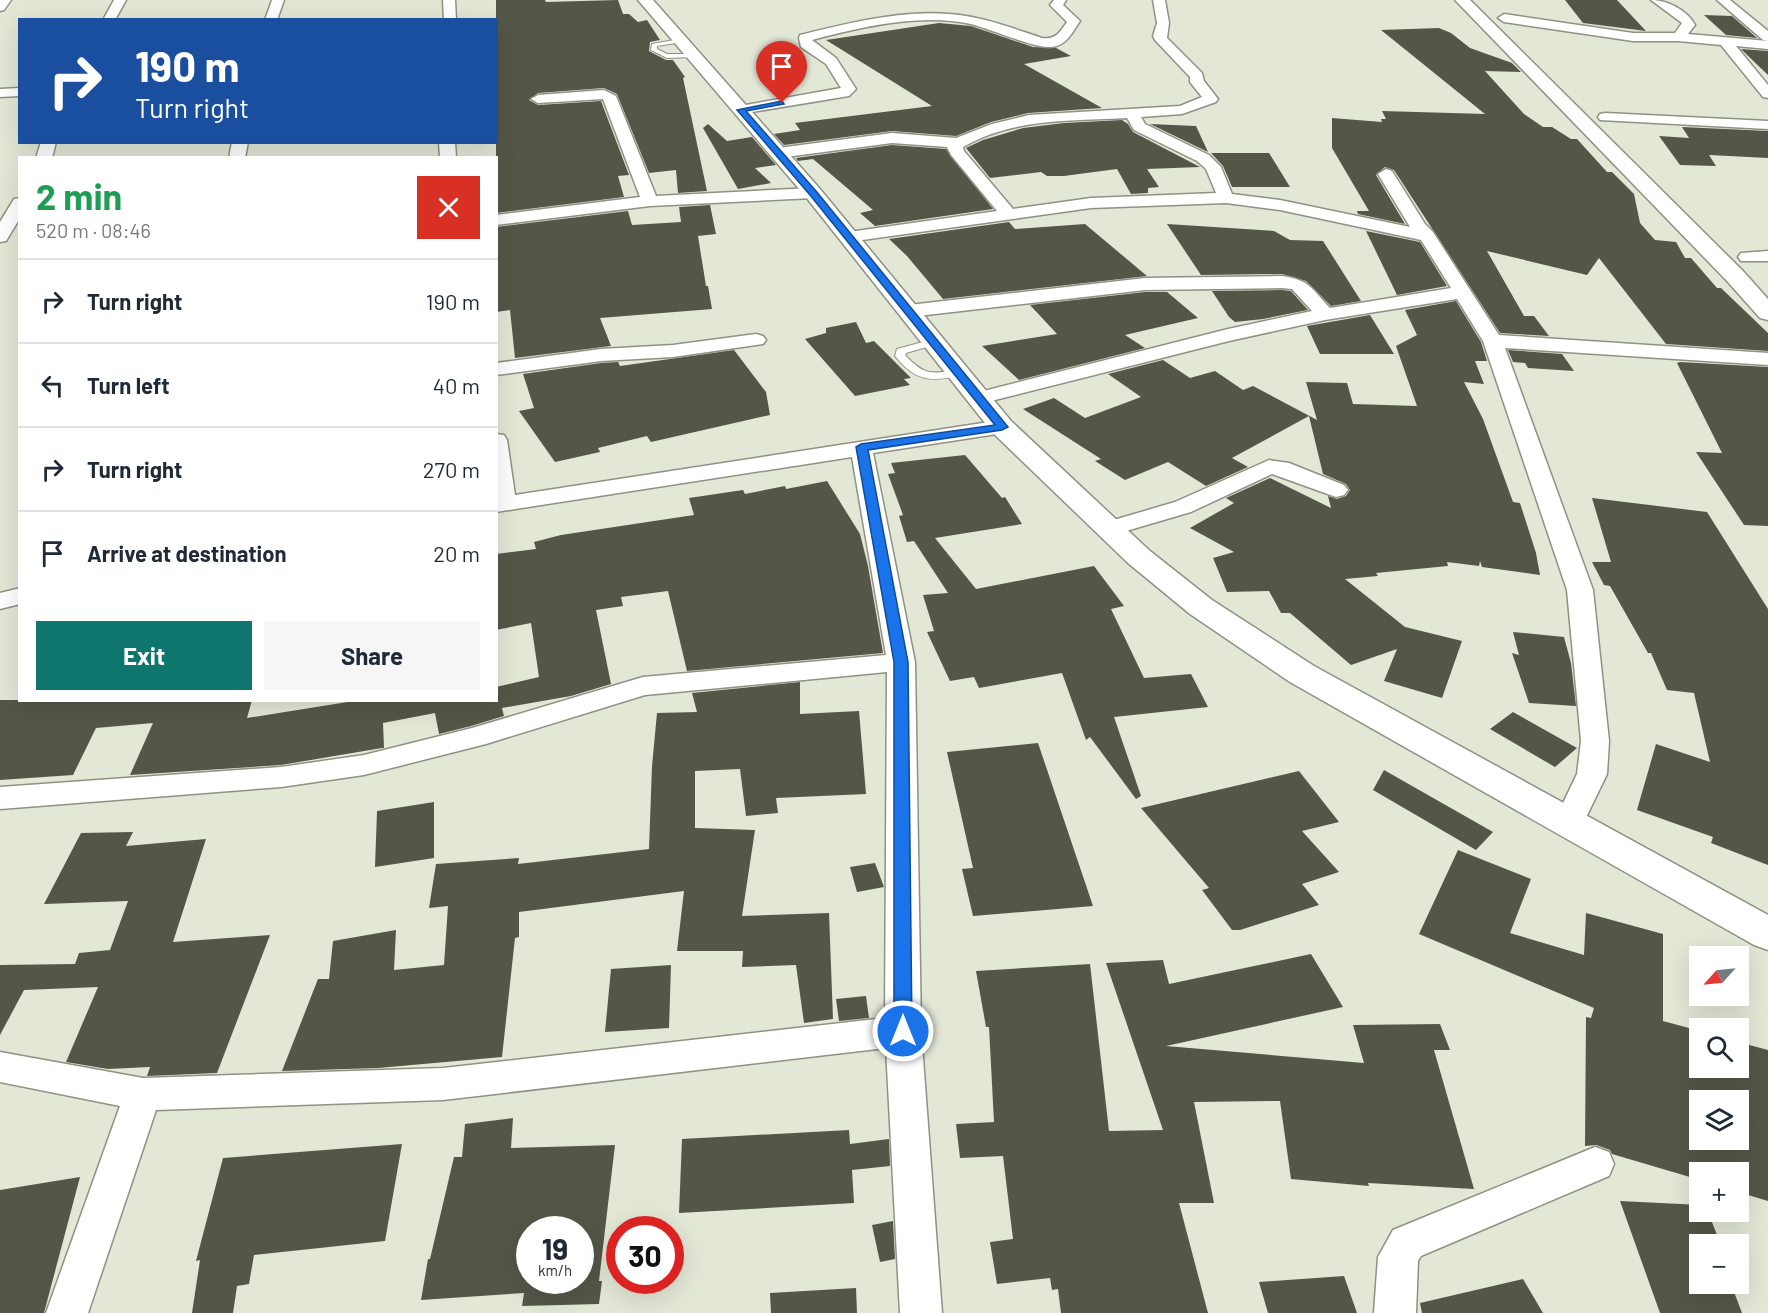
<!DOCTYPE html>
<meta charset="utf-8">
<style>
:root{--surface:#fff;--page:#f6f6f7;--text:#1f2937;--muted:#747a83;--line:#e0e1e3;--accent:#0f766e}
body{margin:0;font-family:Barlow,sans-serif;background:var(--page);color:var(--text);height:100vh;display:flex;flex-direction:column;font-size:22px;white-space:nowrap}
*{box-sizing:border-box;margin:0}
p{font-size:20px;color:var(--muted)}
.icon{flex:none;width:33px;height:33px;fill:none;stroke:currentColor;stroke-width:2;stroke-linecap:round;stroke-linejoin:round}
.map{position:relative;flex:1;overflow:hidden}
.drawer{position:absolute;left:18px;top:156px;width:480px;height:546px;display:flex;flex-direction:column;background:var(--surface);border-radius:0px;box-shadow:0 6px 24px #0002}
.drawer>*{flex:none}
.top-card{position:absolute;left:18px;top:18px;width:480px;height:126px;border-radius:0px;box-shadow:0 6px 24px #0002;background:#1a4fa0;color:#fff;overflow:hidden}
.needle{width:39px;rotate:243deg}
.controls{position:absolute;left:1689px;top:946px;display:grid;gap:12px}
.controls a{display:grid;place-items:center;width:60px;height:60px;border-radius:0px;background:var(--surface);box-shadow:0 6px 24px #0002;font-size:30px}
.speed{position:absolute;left:516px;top:1216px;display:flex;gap:12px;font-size:30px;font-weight:700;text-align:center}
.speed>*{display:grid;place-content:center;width:78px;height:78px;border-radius:50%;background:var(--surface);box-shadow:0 6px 24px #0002;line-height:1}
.speed small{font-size:15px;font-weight:400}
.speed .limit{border:9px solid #d22;background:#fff;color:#111}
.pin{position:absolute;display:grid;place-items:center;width:51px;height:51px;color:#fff;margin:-62px -26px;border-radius:50% 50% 50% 0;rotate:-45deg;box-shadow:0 0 6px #0007}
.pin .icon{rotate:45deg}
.me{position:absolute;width:66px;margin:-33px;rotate:0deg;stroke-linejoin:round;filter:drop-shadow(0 0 4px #0008)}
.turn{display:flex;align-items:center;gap:21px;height:126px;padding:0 18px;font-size:27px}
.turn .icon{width:78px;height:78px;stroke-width:2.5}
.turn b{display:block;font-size:42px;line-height:51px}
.round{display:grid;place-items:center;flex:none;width:63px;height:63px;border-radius:0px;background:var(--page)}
.head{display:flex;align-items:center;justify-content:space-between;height:102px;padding:0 18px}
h1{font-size:36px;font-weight:700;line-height:45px;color:#1e9e55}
.button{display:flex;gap:12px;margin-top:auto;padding:12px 18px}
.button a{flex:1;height:69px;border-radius:0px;background:var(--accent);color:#fff;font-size:24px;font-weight:700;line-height:69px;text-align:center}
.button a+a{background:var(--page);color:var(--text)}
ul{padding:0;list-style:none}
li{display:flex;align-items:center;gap:18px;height:84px;padding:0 18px;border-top:2px solid var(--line)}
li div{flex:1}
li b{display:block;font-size:22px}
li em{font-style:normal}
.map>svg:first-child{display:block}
.building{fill:#545748;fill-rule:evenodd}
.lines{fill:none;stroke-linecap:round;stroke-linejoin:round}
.service-casing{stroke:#8f9282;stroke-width:2}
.minor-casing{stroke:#8f9282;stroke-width:3}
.secondary-casing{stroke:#8f9282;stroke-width:3}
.service{fill:#fff;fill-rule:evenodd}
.minor{fill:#fff;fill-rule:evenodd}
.secondary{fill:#fff;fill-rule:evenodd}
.route{fill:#1a73e8;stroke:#114b97;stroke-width:1.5}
</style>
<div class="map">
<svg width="1768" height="1313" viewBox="0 0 1768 1313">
<rect width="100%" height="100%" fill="#e3e7d6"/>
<!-- building -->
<g class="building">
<polygon points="496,0 545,0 546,2 618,0 623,14 629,14 638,22 647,20 660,40 650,42 649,51 666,60 673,60 685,77 683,78 707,191 678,193 676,170 649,173 617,94 604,88 538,93 529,100 538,105 601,101 629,175 618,176 624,197 496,213"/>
<polygon points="1565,0 1617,0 1646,31 1583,23"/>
<polygon points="1704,15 1732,16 1757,38 1726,35"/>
<polygon points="939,23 971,26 1033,47 1056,48 1071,56 1024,64 1102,108 1028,113 991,122 956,136 892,131 784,145 774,134 800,130 795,123 932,106 826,40"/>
<polygon points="1439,28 1451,33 1470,48 1512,63 1521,72 1485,71 1524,114 1543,127 1552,127 1571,139 1577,139 1607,172 1612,172 1634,194 1640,223 1655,240 1676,242 1685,258 1691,258 1717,288 1721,288 1768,333 1768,351 1666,344 1599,258 1587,275 1487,251 1524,316 1534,316 1549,336 1500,333 1394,170 1385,167 1376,175 1405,224 1358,214 1357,211 1369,211 1332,148 1332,118 1382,122 1381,119 1386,119 1382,111 1485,114 1381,30"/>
<polygon points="1741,49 1768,51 1768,75 1745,53"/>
<polygon points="1122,120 1128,124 1133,132 1200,167 1147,169 1159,187 1148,188 1148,193 1131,194 1117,169 1064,176 1047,176 1041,172 990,178 966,148 983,140 1023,128 1064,123"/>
<polygon points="708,124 727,141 752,137 776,165 755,168 771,183 738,189 703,128"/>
<polygon points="1150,124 1196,126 1208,152"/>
<polygon points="1682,127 1768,131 1768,158 1709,155 1716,166 1680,165 1659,136 1689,138"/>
<polygon points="892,145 946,149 993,209 875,226 860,213 873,210 813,159 798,161 796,158"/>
<polygon points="1211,153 1269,153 1290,187 1232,187 1223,166"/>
<polygon points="710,205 716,234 698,236 706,286 708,286 712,309 600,318 611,346 515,358 510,310 496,312 496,227 628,211 632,225 681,222 679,207"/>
<polygon points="1009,222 1015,229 1085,224 1147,276 943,299 907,256 889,239"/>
<polygon points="1167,224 1274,231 1290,240 1323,241 1361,301 1331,306 1306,281 1282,274 1201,275"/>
<polygon points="1366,231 1420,242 1447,286 1397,295"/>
<polygon points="1282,290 1291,291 1308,310 1263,319 1235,322 1229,317 1212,291"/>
<polygon points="1145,292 1167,292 1198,318 1125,335 1145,348 1019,380 982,346 1057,334 1030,305"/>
<polygon points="1456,301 1481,342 1487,361 1475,361 1484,384 1464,382 1483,419 1513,502 1520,503 1536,553 1540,575 1482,567 1480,561 1479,566 1447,562 1448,566 1376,573 1378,576 1345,579 1405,627 1462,641 1442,698 1384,681 1397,649 1351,665 1290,613 1281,613 1269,591 1227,592 1213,558 1234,552 1190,528 1234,503 1226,498 1270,478 1331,508 1328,496 1337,499 1346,496 1350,490 1346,484 1323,474 1309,416 1232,458 1248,467 1206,486 1168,462 1125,480 1095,461 1101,459 1023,409 1054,398 1085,418 1141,397 1108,374 1163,360 1190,378 1215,371 1243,390 1253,386 1317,420 1306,382 1347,383 1353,404 1417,406 1396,346 1417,335 1405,310"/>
<polygon points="1370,315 1394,354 1320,354 1307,326"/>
<polygon points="856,322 866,343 874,341 911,378 904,379 910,385 855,396 805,339 826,333 826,328"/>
<polygon points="734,350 766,392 770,415 651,442 647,436 598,448 600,452 555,462 519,411 534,408 523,374 601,363 618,362 620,366"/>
<polygon points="1508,350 1562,354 1574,371 1528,368 1525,363 1513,362"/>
<polygon points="1680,362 1768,367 1768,526 1744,525 1696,452 1722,453 1677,363"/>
<polygon points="965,455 1002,498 1005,497 1022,524 935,538 976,589 1094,566 1124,606 1111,609 1144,678 1191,674 1208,707 1114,717 1141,796 1136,799 1090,737 1086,740 1062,673 979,688 974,677 950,681 927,632 934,631 923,595 948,593 914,541 907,542 899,516 903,515 888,474 895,473 891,463"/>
<polygon points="827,481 860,534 868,566 883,653 687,671 668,591 621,597 623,606 596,610 611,684 571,696 502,708 504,716 471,726 439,734 435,713 383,723 384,748 382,748 281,765 130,775 153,723 96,728 73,775 0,780 0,700 252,700 247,718 360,700 496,700 496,687 539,677 531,623 496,630 496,554 536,549 534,542 561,535 694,515 689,498 743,490 745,494 785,486 786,489"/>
<polygon points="1592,498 1707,512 1768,609 1768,865 1711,843 1713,837 1637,810 1656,744 1710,762 1694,693 1667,690 1651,653 1648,653 1610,586 1604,585 1592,562 1611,562"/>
<polygon points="1513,632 1564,637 1571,663 1576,706 1529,703 1512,653 1519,655"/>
<polygon points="800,682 800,714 859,711 866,794 776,798 778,813 746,816 740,769 695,771 695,828 755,830 742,916 829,913 833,1019 804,1023 796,965 742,967 743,951 677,951 684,891 519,912 519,937 515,938 502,1057 378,1068 282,1071 318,979 329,979 333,941 396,930 394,970 444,965 448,906 429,908 436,864 519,858 518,864 649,849 652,766 657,713 697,712 692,693"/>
<polygon points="1513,712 1577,748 1555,767 1490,729"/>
<polygon points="1038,743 1093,906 973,916 962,869 973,868 947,752"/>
<polygon points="1384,770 1493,832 1476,850 1373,790"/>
<polygon points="1299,771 1339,822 1302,831 1339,872 1302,884 1319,905 1240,930 1232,930 1202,890 1209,888 1141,808"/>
<polygon points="434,802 434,858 375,867 377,811"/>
<polygon points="133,832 126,846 206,839 173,942 270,935 217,1073 147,1076 150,1067 108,1069 66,1062 98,987 24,990 0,1035 0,965 75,964 79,953 110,950 128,901 44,904 81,833"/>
<path d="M1458,850L1531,879L1510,933L1584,955L1586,913L1663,934V1021L1700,1031V1068H1738V1042L1768,1050V1201L1738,1192V1173H1700V1180L1612,1154L1610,1150L1596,1145L1585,1146L1586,1017L1591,1018L1594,1008L1419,934ZM1700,1101H1738V1140H1700Z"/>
<polygon points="875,863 884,887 857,892 850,867"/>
<polygon points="1311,954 1343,1007 1166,1046 1364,1063 1353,1025 1440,1024 1450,1050 1434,1050 1474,1189 1368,1183 1369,1186 1291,1179 1280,1101 1194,1102 1214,1203 1179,1203 1208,1313 1061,1313 1058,1289 1052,1290 1050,1278 997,1284 990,1242 1013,1239 1003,1156 960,1158 956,1124 994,1122 989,1027 986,1027 976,971 1090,964 1109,1131 1163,1130 1106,963 1163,960 1169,984"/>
<polygon points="671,965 669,1028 605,1032 611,969"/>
<polygon points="866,996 869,1018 839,1021 836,999"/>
<path d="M513,1118L511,1148L615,1145L599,1281H602L599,1304L522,1306L524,1293L421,1300L428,1259H430L454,1157H462L465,1124ZM530,1230H580V1281H530Z"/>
<polygon points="849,1130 850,1144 889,1139 890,1166 852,1170 854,1203 679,1213 682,1139"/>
<polygon points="402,1144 385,1241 254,1255 249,1284 237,1286 233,1313 192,1313 200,1260 196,1261 223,1158"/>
<polygon points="80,1177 44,1313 0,1313 0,1190"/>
<polygon points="1620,1201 1700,1205 1700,1212 1708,1212 1721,1245 1700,1245 1700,1284 1731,1284 1742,1313 1660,1313"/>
<polygon points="893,1221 895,1259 880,1262 872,1225"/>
<polygon points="1344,1276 1357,1313 1268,1313 1259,1282"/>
<polygon points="1523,1279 1543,1313 1422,1313 1420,1303"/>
<polygon points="856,1288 857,1313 771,1313 770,1293"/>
</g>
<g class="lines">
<!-- service casing -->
<g class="service-casing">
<g id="service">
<polygon points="680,39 682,42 657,46 657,49 667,54 692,54 694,57 667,58 651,50 652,44"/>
<path d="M934,339L937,340V344L906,353L905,355C925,376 931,374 958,370L962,371V375C931,382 916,382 895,356L897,349Z"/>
</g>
</g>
<!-- minor casing -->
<g class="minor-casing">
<g id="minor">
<polygon points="0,0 11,0 4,10 0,11"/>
<polygon points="114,0 126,0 115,20 103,20"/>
<polygon points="272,0 284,0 277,20 265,20"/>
<polygon points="443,0 455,0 456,20 444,20"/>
<path d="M1054,0H1066L1063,5L1080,21C1072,33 1066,46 1051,47C1033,48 991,29 971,24C920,13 861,27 812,40L836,58L856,89L849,96L740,114L733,110L740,106L841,88L826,64L801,47L799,38L800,35C853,22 912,7 966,16C992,20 1018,30 1042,38C1056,40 1060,32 1067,22L1050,5Z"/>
<path d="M1153,0H1165L1169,23L1167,38L1202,73L1204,81L1218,99L1216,102L1182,114L1141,117L1145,124L1209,155L1221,167L1232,194L1280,200L1410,227L1378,174L1386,169L1392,171L1425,224L1433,232L1499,335L1768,353V365L1505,348L1593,590L1609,741L1607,774L1579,832L1568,835L1557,832L1553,824L1577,774L1581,741L1567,590L1483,341L1457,299L1325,320L1229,341L979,404L972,402L968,398L972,394L1228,329L1312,311L1292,289L1282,288L1145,290L909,317L902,315L899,311L902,307L909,305L1145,278L1282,276C1310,280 1311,288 1330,308L1451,288L1421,240L1280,210L1226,203L1091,208L848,242L842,241L839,237L842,233L997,211L951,155L947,147L892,143L778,158L770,153L778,148L892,133L956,138L992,124L1029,115L1180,106L1202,97L1190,82V77L1155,40L1153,36L1157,23ZM1127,118L1134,130L1197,161L1206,169L1216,193L1091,198L1013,209L964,151L963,147C1013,118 1071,121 1127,118Z"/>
<path d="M1651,0C1667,0 1687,10 1695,25L1688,34L1768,41V49L1736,46L1768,85V98L1763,97L1721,45L1678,41H1633L1504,22L1498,18L1504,14L1633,33H1675L1682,23Z"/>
<polygon points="1717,0 1730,0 1768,31 1768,41 1763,40"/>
<polygon points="20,88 20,96 0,97 0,89"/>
<polygon points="604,90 616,96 656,196 813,188 821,193 813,198 650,206 496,225 496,215 640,197 603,99 538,103 531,99 538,95"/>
<polygon points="1605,113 1768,121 1768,129 1600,120 1598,117 1600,114"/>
<polygon points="41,142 56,142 52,158 36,158"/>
<polygon points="232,142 248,142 245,158 229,158"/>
<polygon points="439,142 455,142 456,158 440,158"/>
<polygon points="20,198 20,218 6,241 0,242 0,222 14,199"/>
<polygon points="1768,251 1768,261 1741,261 1738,257 1741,253"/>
<polygon points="756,334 763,336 766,340 763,344 673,357 601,361 496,375 496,363 601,349 673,345"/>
<polygon points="1002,420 1010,422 1013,427 1010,432 873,453 915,662 921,1031 942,1313 900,1313 886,1048 443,1100 156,1110 88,1313 46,1313 120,1106 0,1082 0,1052 143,1078 443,1068 885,1018 887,672 645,695 486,744 364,775 281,787 0,809 0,787 281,767 364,755 472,728 643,677 886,655 852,457 496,512 496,434 504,435 507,440 515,495"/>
<polygon points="1269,460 1289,463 1344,485 1348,490 1344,495 1336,497 1272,474 1191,512 1109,536 1100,534 1097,529 1100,524 1175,502"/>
<polygon points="20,588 20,604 0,609 0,593"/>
<polygon points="1595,1147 1609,1152 1614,1164 1609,1176 1421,1256 1418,1261 1416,1313 1374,1313 1378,1257 1393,1230"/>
</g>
</g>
<!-- secondary casing -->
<g class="secondary-casing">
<g id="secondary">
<polygon points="638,0 653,0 820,189 1011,421 1150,551 1212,600 1314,666 1768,915 1768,950 1754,945 1290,682 1190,614 1128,563 993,433 806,197"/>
<polygon points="1455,0 1470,0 1743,271 1768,299 1768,320 1760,318 1727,281"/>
</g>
</g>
<!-- service -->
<use href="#service" class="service"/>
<!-- minor -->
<use href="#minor" class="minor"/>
<!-- secondary -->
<use href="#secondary" class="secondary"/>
</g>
<!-- route -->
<polygon class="route" points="782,101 784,104 746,111 816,191 1008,427 1002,430 868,450 908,662 912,1031 909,1036 903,1038 897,1036 894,1031 894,662 856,447 861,444 995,425 810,195 737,110"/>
</svg>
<div class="controls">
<a><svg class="needle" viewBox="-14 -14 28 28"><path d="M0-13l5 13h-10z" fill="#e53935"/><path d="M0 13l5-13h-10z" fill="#747a83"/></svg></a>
<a><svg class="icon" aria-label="search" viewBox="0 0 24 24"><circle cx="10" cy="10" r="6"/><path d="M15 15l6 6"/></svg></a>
<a><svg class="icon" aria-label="layers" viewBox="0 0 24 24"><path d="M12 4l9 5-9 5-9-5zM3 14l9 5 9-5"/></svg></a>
<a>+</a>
<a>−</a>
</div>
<div class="speed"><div>19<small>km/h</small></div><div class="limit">30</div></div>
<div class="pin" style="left:782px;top:103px;background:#d93025"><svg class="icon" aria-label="arrive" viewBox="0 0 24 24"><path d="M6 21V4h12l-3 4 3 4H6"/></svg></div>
<svg class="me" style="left:903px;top:1031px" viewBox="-20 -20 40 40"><circle r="17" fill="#1a73e8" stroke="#fff" stroke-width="3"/><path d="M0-11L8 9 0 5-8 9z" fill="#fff"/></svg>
<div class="top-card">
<div class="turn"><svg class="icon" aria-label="right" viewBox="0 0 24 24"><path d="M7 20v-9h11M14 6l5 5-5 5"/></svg><div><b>190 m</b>Turn right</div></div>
</div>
<section class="drawer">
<div class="head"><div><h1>2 min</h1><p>520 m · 08:46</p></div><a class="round" style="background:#d93025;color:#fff"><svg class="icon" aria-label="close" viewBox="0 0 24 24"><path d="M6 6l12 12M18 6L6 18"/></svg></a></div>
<ul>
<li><svg class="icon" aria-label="right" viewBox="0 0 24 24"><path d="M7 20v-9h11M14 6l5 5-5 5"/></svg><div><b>Turn right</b></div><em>190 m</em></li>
<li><svg class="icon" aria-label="left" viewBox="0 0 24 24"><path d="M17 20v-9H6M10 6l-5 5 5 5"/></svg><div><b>Turn left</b></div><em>40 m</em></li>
<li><svg class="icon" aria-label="right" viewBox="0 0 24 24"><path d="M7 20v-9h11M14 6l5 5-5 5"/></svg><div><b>Turn right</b></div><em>270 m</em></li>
<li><svg class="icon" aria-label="arrive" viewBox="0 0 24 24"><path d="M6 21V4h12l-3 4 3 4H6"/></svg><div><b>Arrive at destination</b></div><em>20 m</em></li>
</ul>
<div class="button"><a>Exit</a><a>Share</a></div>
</section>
</div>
